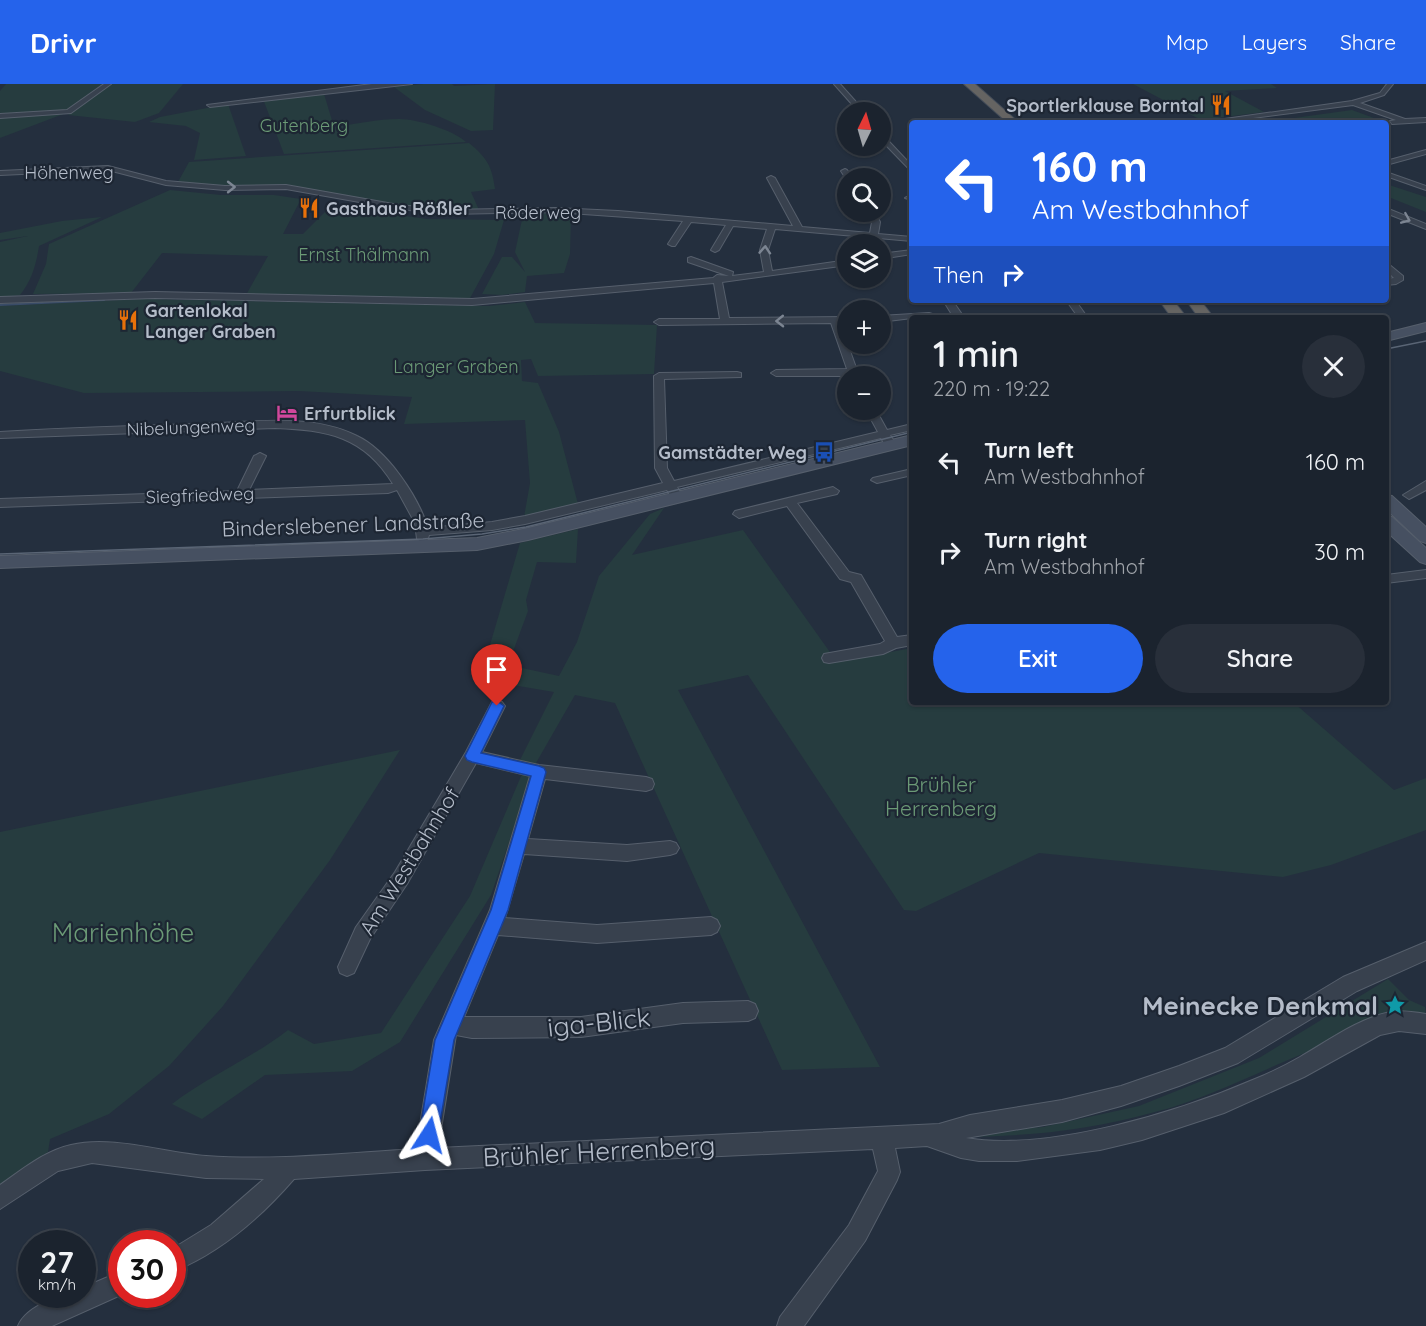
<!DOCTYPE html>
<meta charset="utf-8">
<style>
:root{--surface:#1b232e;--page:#282f3a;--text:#f1f3f6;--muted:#a0a4aa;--line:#39404a;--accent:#2563eb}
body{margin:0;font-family:Quicksand,sans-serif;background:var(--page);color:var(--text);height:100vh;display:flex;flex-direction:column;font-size:22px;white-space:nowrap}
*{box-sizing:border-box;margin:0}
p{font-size:20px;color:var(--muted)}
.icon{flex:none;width:33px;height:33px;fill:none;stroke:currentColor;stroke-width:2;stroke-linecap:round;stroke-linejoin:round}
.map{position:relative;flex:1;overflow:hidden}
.side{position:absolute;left:909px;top:231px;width:480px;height:390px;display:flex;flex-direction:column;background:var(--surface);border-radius:6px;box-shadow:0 2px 4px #0004,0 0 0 2px var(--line)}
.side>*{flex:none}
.guide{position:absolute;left:909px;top:36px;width:480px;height:183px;border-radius:6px;box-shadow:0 2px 4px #0004,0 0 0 2px var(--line);background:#2563eb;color:#fff;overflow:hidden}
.needle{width:39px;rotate:5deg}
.fabs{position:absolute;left:837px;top:18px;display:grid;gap:12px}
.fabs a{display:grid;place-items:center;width:54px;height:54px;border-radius:50%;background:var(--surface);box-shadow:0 2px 4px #0004,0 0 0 2px var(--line);font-size:30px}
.speed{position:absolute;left:18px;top:1146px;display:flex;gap:12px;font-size:30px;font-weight:700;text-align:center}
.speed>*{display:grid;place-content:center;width:78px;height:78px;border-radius:50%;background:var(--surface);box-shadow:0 2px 4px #0004,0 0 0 2px var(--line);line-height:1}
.speed small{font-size:15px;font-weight:400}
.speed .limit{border:9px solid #d22;background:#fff;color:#111}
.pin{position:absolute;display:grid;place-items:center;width:51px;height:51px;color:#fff;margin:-62px -26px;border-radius:50% 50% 50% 0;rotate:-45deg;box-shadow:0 0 6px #0007}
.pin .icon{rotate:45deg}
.me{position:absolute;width:66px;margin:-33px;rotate:9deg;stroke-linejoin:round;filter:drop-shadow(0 0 4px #0008)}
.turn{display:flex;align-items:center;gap:21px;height:126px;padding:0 24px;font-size:27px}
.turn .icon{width:78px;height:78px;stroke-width:2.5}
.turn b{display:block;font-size:42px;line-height:51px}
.then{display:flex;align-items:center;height:57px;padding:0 24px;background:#0003;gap:12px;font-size:22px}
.round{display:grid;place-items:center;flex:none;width:63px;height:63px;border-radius:32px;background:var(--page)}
.headline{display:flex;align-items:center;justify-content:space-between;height:102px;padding:0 24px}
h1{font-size:36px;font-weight:600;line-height:45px}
.button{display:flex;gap:12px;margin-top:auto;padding:12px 24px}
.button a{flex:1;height:69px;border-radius:36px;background:var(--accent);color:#fff;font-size:24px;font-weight:600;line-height:69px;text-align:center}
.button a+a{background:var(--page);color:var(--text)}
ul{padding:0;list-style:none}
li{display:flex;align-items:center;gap:18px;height:90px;padding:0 24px}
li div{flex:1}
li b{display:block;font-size:22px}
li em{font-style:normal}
header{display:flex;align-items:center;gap:36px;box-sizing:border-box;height:84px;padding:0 30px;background:var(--accent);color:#fff}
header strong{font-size:28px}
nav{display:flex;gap:33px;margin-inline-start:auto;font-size:21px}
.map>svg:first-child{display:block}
.green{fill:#263c3f}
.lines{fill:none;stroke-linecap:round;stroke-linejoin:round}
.stream{stroke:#394c67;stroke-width:2}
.minor-casing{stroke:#565f6c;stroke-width:2}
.secondary-casing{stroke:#565f6c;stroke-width:2}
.trunk-casing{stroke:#434c59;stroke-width:2}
.minor{fill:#38414e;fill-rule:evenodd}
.secondary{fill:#465061;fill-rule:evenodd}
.trunk{fill:#656462;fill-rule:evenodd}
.tram{stroke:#5a6575;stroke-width:1.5}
.oneway{stroke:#7c8592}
.route{fill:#2563eb;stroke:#184099;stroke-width:1.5}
.labels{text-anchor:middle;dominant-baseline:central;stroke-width:4.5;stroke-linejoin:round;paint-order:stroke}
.far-poi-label{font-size:18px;font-weight:bold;fill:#b4bcc9;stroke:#1d2633;text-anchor:start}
.far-park-label{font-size:18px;fill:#6b9a76;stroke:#1d2633}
.far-street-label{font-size:18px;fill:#b4bcc9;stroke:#1d2633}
.street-label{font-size:21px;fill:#b4bcc9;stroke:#1d2633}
.park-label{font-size:21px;fill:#6b9a76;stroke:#1d2633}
.near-park-label{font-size:26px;fill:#6b9a76;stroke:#1d2633}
.near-poi-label{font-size:26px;font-weight:bold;fill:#b4bcc9;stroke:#1d2633;text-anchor:end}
.near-street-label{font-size:26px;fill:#b4bcc9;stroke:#1d2633}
</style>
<header>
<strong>Drivr</strong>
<nav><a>Map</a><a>Layers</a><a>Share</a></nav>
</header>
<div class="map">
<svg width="1426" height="1242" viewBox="0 0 1426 1242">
<rect width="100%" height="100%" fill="#242f3e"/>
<!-- green -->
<g class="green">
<polygon points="6,0 104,0 67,28 0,31 0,7"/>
<polygon points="110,0 183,0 159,29 135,38 68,31"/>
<polygon points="423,0 452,0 454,2 495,0 493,46 471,47 425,26 394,3"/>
<polygon points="1133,0 1271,0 1277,4 1225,7 1264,28 1201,36"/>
<path d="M324,10L334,43C355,40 378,35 399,35C417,35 453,46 466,58L284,70L263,15Z"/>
<polygon points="228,20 246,72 194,76 200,49 186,42 149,38 160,33"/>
<path d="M1352,26L1374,34C1347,38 1320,44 1294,34Z"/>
<polygon points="66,29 0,54 0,32"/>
<path d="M469,59C487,74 492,82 495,105L471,108L479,126L451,127L398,121L288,102L233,103L178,98L189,78Z"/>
<polygon points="1386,100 1426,113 1426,128 1386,112"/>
<polygon points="170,106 221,111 274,111 301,115 283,150 303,150 326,127 351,128 354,125 427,135 504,136 494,170 469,216 246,211 268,172 162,169 131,209 33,210 46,180 49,160"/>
<polygon points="553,129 571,131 570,170 564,189 527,192 525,208 502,211 482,210 502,173 512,173 525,188 515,168 523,131"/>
<path d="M102,133L39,162C36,181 32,196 20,211L0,214V158L28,152L0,156V149L62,137Z"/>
<polygon points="140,215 489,222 525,218 535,239 657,241 654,290 538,292 531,275 521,276 522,297 538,299 559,348 578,420 524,433 530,399 525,336 404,340 412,313 299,307 84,309 0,287 0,222"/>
<path d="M664,424L632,471L743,446L837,578L912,564V618H1293L1394,706L1426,694V746L1331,781L1283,793L1039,769L916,827L904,826L748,591L678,606L880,983L782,986L615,619L575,611L536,679L491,811L400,958L352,987L265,991L202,1035L172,1020C209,992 252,974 288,946L314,960L381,949L470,812L522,690L514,688L554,608L488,597L475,593L487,571L520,459L578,445L576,479L537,478L526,516L528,527L508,581L559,592L577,558L599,492L650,430Z"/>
<polygon points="400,666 330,776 223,922 169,982 109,1030 50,1055 48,1068 0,1102 0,748"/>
<path d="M1388,895L1409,916L1425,923L1426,934C1388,944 1348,952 1312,966C1259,987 1209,1014 1155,1028C1086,1047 1031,1052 960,1053L975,1049L1043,1043L1139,1022L1259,974Z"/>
</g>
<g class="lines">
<!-- stream -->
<polyline class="stream" points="0,221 104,216"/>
<!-- minor casing -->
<g class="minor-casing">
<g id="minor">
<polygon points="104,0 111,0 71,29 0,34 0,30 67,26"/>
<polygon points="372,0 412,0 210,23 207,21"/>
<polygon points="834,0 840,0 865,28 859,28"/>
<polygon points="1387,0 1393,0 1384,11 1360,19 1405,35 1426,34 1426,38 1392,40 1390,37 1396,36 1353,21 1215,39 1197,39 1352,17 1380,9"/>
<polygon points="880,48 912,82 912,88 880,55"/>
<polygon points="1426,66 1426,70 1386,81 1386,77"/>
<polygon points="108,82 166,97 225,102 286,101 399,121 449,126 555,124 618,127 793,142 767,94 771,92 775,94 802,143 870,149 872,138 868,128 875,128 880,138 878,150 912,153 912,157 775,145 768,166 772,187 848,176 848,181 722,198 729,234 848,233 848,239 840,239 859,292 776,292 771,289 776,286 847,285 831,239 659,241 654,238 659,235 720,235 714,199 472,221 155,214 0,219 0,213 155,208 472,215 713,194 717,191 729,192 688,178 688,174 691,173 733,188 732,192 764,188 760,166 767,145 733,142 719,166 715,168 711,166 726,141 691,138 675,162 672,162 668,160 683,137 555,128 449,130 399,125 286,105 225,106 166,101 108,86 0,91 0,87"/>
<polygon points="845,85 847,86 853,94 847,96 841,87"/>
<polygon points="1386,88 1426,102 1426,106 1386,92"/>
<polygon points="909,112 912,112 912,116 905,114"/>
<polygon points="1386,124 1426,140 1426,145 1386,129"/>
<polygon points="912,166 912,170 880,175 880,170"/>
<polygon points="1386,178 1403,192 1403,196 1396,200 1386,201 1386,195 1394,194 1386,186"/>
<polygon points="943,216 952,216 961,229 957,234 947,234 951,229"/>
<polygon points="1066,216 1075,216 1085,230 1096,230 1101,233 1011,234 1016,231 1076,230"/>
<polygon points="929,229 946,234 912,234 880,238 880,232"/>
<path d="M737,288L741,289V293L664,295L667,384L674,397L878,348L866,326H876L887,346L912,340V346L890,351L894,357L888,360L884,359L881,354L677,403L680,408L674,412L670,411L667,406L525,440L492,446L429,451L427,458L423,459L417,455L415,439L397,406L388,409L0,423V415L237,407L254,372L260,369L266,372L249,406L393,400C364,352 327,346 275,344L0,354V348C65,344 130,342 195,340C247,339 310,328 357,352C387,366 418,412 428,444L492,438L525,432L663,399L655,384L654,292L659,289Z"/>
<polygon points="912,385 912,391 877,399 871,396 873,394"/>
<polygon points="1426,397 1426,406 1409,415 1403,411"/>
<polygon points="833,403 839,407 837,410 797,419 849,488 861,491 897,553 912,551 912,561 896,564 883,570 829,579 824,578 822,574 824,570 880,560 885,557 851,498 840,495 787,422 739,434 733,430 735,427"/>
<polygon points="1426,486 1426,494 1386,499 1386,491"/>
<path d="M497,616L502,618L505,622L482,668L539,681L646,693L652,695L654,700L652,705L646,707L545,695L528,755L627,761L670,757L676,759L679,764L676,769L670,771L627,777L524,770L505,834L597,841L711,833L717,836L720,842L717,848L711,851L597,859L498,851L464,933H581L683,919L748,917L755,920L758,927L755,934L748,937L683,939L581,953L472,954L456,951L438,1064L939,1040L970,1031L1062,1016L1121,1002L1179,982L1225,964L1343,893L1426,858V876L1357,907L1238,979L1179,1002L1121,1022L1062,1038L966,1054C1048,1068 1179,1028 1255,995C1270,989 1286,981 1300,973C1328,957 1357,935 1390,928C1402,926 1414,928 1426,930V950L1399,947L1380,951L1304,993L1224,1029L1142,1056L1100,1066L1017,1077H979L961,1074L927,1062L895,1064L900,1088L897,1096L865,1157L804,1242H777L780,1233L849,1141L878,1087L873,1065L425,1086L294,1095C261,1133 220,1169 172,1188V1165L211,1141L264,1095L206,1094L92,1079L58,1087L0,1125V1101C22,1086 44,1067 71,1061C113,1051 164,1069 206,1072C276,1077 346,1069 416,1065L434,956L490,826L530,692L476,679L407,800L370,855L354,889L347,892L340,889L338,883L356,843L395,788L466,668L492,618Z"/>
<path d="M122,1187L123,1210L52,1242H18C27,1221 61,1210 82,1210V1204Z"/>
</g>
</g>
<!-- secondary casing -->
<g class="secondary-casing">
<g id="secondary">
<polygon points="1426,239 1426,247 1386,257 1386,249"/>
<polygon points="912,351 912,361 528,456 477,466 0,484 0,472 477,454 528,444"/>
<polygon points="1386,411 1392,412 1426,443 1426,459 1420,457 1386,425"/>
<polygon points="1386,432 1392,433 1426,464 1426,480 1420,478 1386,447"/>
</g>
</g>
<!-- trunk casing -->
<g class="trunk-casing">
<g id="trunk">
<polygon points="964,0 975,0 1019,39 1008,39"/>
<polygon points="1159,216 1173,216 1187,234 1172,234"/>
<polygon points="1186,216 1200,216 1214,234 1199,234"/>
</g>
</g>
<!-- minor -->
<use href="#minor" class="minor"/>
<!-- secondary -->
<use href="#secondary" class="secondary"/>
<!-- trunk -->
<use href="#trunk" class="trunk"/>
<!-- tram -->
<g class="tram">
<polyline points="1386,265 1426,257"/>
<polyline points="0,470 423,455 482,450 526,443 912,348"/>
</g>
</g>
<!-- one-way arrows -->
<defs><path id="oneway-chevron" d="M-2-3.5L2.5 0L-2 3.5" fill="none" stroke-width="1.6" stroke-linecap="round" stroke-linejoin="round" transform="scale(1.5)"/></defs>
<g class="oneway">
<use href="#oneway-chevron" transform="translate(231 103)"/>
<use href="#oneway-chevron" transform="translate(1406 135) rotate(23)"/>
<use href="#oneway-chevron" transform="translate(765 166) rotate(-86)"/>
<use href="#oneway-chevron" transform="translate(780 237) rotate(179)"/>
</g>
<!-- route -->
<polygon class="route" points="497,617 504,622 481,669 539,682 544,684 546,688 508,826 454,956 438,1051 436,1058 429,1061 422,1058 419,1051 435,956 491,826 531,692 472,678 467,676 465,672 492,618"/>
<!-- icons -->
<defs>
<g id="restaurant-bare" transform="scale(1.62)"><path d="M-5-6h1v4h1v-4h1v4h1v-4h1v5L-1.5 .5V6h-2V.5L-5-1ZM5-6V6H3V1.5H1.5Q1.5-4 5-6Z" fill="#e8710a" stroke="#1d2633" stroke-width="2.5" paint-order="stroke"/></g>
<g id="hotel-bare" transform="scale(1.62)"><path d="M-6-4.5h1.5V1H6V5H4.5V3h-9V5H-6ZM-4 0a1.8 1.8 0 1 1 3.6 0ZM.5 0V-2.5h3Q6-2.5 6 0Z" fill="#d1479c" stroke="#1d2633" stroke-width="2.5" paint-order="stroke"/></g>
<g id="bus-bare" transform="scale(1.62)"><path d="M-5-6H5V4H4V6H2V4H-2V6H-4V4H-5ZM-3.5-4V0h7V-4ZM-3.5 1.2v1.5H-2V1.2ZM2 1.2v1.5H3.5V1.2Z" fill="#1a4fb4" stroke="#1d2633" stroke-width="2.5" paint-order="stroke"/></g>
<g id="sight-bare" transform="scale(1.62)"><path d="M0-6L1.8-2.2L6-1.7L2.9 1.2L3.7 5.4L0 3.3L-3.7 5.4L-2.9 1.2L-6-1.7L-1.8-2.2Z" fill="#0f9aa8" stroke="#1d2633" stroke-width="2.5" paint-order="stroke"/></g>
</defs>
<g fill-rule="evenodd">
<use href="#restaurant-bare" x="1221" y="21"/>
<use href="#restaurant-bare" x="309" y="124"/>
<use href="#restaurant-bare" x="128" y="236"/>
<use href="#hotel-bare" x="287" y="329"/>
<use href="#bus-bare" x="824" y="368"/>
<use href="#sight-bare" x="1395" y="921"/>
</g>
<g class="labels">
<!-- far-poi labels -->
<g class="far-poi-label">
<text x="1204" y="21" text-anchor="end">Sportlerklause Borntal</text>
<text x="326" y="124">Gasthaus Rößler</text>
<text x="145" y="226">Gartenlokal<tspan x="145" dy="21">Langer Graben</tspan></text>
<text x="304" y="329">Erfurtblick</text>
<text x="807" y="368" text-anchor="end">Gamstädter Weg</text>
</g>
<!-- far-park labels -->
<g class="far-park-label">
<text x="304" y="41">Gutenberg</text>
<text x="364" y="170">Ernst Thälmann</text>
<text x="456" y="282">Langer Graben</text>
</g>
<!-- far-street labels -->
<g class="far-street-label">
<text x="69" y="88">Höhenweg</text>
<text x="538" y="128">Röderweg</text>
<text transform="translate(191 343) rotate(-2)">Nibelungenweg</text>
<text transform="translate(200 411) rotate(-2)">Siegfriedweg</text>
</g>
<!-- street labels -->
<g class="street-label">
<text transform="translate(353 440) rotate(-2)">Binderslebener Landstraße</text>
<text transform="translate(409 777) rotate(-58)">Am Westbahnhof</text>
</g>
<!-- park labels -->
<g class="park-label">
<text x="941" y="700">Brühler<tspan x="941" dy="24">Herrenberg</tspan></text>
</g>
<!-- near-park labels -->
<g class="near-park-label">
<text x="123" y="848">Marienhöhe</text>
</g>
<!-- near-poi labels -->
<g class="near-poi-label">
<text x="1378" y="921">Meinecke Denkmal</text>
</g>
<!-- near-street labels -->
<g class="near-street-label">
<text transform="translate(599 938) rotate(-6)">iga-Blick</text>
<text transform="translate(599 1067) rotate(-3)">Brühler Herrenberg</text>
</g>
</g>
</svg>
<div class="fabs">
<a><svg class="needle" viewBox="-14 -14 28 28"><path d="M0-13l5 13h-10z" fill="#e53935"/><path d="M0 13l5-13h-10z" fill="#a0a4aa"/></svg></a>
<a><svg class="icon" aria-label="search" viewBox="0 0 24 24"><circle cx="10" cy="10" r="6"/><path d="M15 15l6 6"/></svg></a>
<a><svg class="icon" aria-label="layers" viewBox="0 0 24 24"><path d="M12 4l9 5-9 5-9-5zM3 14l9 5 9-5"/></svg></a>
<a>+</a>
<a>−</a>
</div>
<div class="speed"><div>27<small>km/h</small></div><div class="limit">30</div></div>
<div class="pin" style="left:497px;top:622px;background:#d93025"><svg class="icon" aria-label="arrive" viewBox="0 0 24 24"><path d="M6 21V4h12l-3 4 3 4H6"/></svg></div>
<svg class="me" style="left:429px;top:1051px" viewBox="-20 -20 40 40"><path d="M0-17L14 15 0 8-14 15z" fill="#2563eb" stroke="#fff" stroke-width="4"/></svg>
<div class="guide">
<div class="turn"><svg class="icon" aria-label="left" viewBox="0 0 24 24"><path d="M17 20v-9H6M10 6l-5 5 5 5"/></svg><div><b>160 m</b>Am Westbahnhof</div></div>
<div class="then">Then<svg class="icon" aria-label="right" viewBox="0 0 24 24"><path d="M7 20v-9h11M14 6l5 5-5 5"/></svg></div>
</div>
<section class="side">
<div class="headline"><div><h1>1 min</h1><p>220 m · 19:22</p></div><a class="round"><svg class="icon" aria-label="close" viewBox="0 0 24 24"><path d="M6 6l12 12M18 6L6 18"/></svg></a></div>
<ul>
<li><svg class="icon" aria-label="left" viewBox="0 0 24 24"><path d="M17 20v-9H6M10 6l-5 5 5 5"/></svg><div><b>Turn left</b><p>Am Westbahnhof</p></div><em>160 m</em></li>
<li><svg class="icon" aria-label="right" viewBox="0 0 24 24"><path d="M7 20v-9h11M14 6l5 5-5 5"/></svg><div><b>Turn right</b><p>Am Westbahnhof</p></div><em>30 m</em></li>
</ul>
<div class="button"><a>Exit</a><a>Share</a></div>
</section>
</div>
